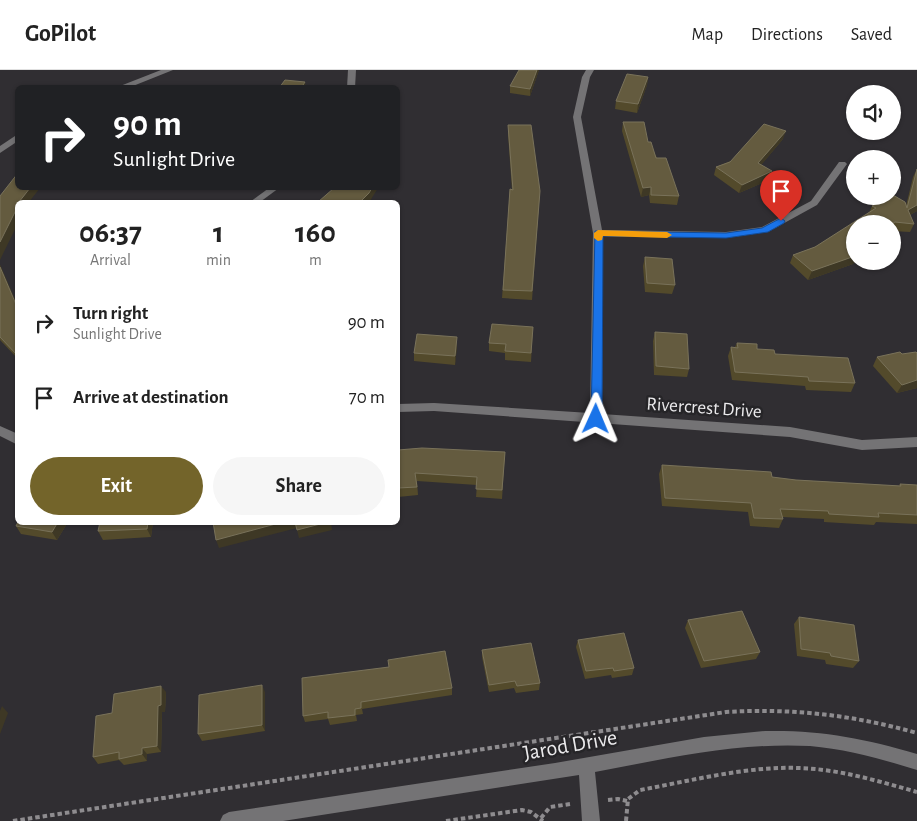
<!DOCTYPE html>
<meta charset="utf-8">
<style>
:root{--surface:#fff;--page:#f6f6f6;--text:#222;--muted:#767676;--line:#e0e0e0;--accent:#73642a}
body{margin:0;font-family:"Alegreya Sans",sans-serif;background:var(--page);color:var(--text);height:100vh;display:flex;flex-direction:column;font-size:19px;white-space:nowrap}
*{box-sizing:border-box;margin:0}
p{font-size:16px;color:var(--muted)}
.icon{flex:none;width:28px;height:28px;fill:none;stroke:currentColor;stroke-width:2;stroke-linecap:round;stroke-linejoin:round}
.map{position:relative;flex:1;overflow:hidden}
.sheet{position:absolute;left:15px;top:130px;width:385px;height:325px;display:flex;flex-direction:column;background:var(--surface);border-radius:8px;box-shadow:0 1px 4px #0004}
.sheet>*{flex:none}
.hud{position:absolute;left:15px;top:15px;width:385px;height:105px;border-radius:8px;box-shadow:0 1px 4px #0004;background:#202124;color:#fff;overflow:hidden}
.controls{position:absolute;left:846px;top:15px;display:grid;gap:10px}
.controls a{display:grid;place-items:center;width:55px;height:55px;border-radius:50%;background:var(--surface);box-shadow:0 1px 4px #0004;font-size:25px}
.pin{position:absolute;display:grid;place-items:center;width:42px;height:42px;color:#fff;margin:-51px -21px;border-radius:50% 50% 50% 0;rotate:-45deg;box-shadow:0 0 5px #0007}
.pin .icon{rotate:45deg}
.me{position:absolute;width:55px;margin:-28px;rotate:1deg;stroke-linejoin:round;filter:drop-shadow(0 0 4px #0008)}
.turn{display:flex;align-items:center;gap:18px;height:105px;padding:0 15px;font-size:22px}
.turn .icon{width:65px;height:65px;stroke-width:2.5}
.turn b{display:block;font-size:35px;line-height:42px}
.eta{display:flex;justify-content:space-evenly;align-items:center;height:85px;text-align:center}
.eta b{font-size:30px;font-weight:700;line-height:35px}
.button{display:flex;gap:10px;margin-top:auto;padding:10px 15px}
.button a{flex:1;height:58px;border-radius:30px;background:var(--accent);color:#fff;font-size:20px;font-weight:700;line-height:58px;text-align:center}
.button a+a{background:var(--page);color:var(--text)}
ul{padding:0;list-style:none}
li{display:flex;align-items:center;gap:15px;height:75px;padding:0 15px}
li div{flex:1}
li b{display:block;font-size:19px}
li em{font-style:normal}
header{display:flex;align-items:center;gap:30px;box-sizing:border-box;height:70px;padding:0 25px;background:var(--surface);border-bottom:1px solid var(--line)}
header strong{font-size:24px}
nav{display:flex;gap:28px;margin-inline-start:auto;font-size:18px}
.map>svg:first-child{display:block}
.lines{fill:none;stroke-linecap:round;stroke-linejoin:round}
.path{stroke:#8e8c8f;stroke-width:4;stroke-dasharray:4.5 3;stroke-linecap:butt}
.minor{fill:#747375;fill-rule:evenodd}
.wall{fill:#534a2b}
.shaded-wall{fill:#3e3825}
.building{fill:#645b3f;stroke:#79725a}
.route{fill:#1a73e8;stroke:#114b97}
.slow{fill:#f59e0b}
.labels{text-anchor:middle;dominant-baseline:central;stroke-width:5;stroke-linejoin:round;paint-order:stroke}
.street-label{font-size:19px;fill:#ebeaec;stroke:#262528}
.near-street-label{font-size:22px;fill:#ebeaec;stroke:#262528}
</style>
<header>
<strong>GoPilot</strong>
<nav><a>Map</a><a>Directions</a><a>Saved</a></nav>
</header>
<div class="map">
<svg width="917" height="751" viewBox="0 0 917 751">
<rect width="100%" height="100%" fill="#302e32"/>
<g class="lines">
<!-- path -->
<g class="path">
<polyline points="608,730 618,729 627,731"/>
<polyline points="541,748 550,737 570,734"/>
<path d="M13,751L726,642C792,638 853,645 917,663"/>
<polyline points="446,751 522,740 531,742 543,751"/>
<path d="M626,751L628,729L640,720C690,711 747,696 798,698C839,699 878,711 917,722"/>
</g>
<!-- minor -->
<g class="minor">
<polygon points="161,0 173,0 128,18 115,18"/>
<polygon points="348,0 356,0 355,18 347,18"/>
<polygon points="586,0 594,0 590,7 581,47 602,160 726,162 762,157 811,131 839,92 845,92 847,94 817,135 768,162 726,168 603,166 602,344 790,357 862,370 917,367 917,377 862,380 790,367 434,341 398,342 398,334 434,333 590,343 593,163 573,47 582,7"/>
<polygon points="18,64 18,71 0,83 0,76"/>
<polygon points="269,118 279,118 260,132 250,132"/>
<polygon points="0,356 18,364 18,375 0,366"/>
<path d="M765,661C821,660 863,668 917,684V700C882,689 846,679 810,676C737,672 665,689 595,702L600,751H582L579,705L283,751H220L223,745L229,742L555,693L704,667Z"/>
</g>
</g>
<!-- wall -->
<g class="wall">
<polygon points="539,0 530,26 510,23 510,16"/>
<polygon points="648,7 647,15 637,43 615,39 616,31"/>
<polygon points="623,52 648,72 679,126 677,135 650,133 649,125 641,127 622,61"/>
<polygon points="508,55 540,121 532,230 502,228 510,119 512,120 508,64"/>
<polygon points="783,69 761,95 772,101 769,110 739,123 714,105 716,97"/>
<polygon points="917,99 917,141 910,145 914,154 910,162 892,161 892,154 855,154 853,194 808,210 790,193 793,185 815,177 869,143 872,136 906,136 913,107"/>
<polygon points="645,187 675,215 672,224 645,222 643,196"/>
<polygon points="0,195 18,237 18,289 0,270"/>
<polygon points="533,257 531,292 505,290 505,283 489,281 489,273"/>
<polygon points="655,262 689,299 687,307 654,305 653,271"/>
<polygon points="737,273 775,284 855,313 851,322 806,320 805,316 732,310 728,286 731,277 735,277"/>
<polygon points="457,276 455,295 414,291 414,283"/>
<polygon points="917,283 917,318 897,323 873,296 877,287"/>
<polygon points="398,380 505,382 502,429 476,427 477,415 417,411 418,425 398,427"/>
<polygon points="662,395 796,410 899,416 900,414 917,415 917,454 876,452 874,455 824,452 824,449 782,447 783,449 779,458 750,456 748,442 662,436 659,404"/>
<polygon points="18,452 68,452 57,470 21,464 16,456"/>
<polygon points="153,452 151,467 103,470 98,461"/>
<polygon points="799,547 859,591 853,598 826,594 825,590 797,586 794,554"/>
<polygon points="688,550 760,582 756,589 701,598 685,558"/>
<polygon points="578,570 634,598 632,605 612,608 611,605 585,609 576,577"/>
<polygon points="482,580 540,613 539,620 516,623 514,618 489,622 482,587"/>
<polygon points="302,608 452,618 452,625 362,639 363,644 356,645 357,651 330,655 328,649 305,652 303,646"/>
<polygon points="166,622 165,642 162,642 161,682 147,684 147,691 124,695 119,690 98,694 93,687 112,643"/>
<polygon points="265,622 265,661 202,671 198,664"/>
</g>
<!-- shaded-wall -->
<g class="shaded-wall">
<polygon points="537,0 539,0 530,26 530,19"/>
<polygon points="648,7 647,15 637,43 638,34"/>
<polygon points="305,12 306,18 301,18"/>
<polygon points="786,61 783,69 756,101 758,93"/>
<polygon points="772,101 769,110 739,123 742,115"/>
<polygon points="651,117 649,125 641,127 643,118"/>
<polygon points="30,118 40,118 29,132 19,132"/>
<polygon points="372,118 378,118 370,131 369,132 360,132"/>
<polygon points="917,135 917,141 904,148 908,140"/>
<polygon points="18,136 18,153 0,190 0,172"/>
<polygon points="855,186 855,191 858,191 853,194 808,210 812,201"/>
<polygon points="0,195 18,237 18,239 0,197"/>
<polygon points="457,267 457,276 455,295 455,286"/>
<polygon points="917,310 917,318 897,323 902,315"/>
<polygon points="58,452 68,452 57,470 52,462"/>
<polygon points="148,452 153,452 151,467 147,459"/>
<polygon points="283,452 296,452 297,458 219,478 216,470"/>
<polygon points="328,452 331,452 332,460 299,468 297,460"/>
<polygon points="262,615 265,622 265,661 262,655"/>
<polygon points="161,616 166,622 165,642 162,642 161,682 157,676 158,636"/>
<polygon points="2,636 8,643 0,664 0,641"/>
<polygon points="142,678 147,684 147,691 142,684"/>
</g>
<!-- building -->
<g class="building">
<polygon points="519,0 537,0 530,19 510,16"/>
<polygon points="627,4 648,7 638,34 616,31"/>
<polygon points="285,10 305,12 301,18 279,18"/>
<polygon points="623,52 644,52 648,72 651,72 656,88 666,88 679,126 651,125 651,117 643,118"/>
<polygon points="764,54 786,61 758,93 772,101 742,115 716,97 730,92"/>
<polygon points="508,55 531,55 540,121 532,221 503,220 510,119 513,120"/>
<polygon points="917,99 917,135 908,140 914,154 895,152 892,154 855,154 855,186 812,201 793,185 815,177 876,138 872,136 890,126 892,126 893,125 905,132 907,138"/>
<polygon points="18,103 18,118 30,118 19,132 18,132 18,136 0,172 0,126"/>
<polygon points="334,118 372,118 369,123 360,132 318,132"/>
<polygon points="645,187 672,189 675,215 647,213"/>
<polygon points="0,197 18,239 18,286 0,267"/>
<polygon points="492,254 533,257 531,283 505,281 506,274 489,273"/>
<polygon points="655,262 687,264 689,299 656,296"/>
<polygon points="417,264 457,267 455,286 414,283"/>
<polygon points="737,273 757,274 757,279 774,280 775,284 848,288 855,313 809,311 808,307 735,302 731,277 738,278"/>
<polygon points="900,282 902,284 916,282 917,283 917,310 902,315 877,287"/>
<polygon points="422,378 505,382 502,420 476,419 477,407 415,403 417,417 398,418 398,380"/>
<polygon points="662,395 771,402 772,407 796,410 901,416 900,414 917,415 917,445 878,443 879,447 829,444 828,441 780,439 783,449 754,448 751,433 665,428"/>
<polygon points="18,452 58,452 52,462 16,456"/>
<polygon points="100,452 148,452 147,459 98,461"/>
<polygon points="213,452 283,452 216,470"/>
<polygon points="295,452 328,452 297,460"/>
<polygon points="742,541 760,582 704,591 688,550"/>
<polygon points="799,547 854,555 859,591 831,586 830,583 801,579"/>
<polygon points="624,563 634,598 614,601 613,598 586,601 578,570"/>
<polygon points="531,573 540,613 517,616 515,611 489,615 482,580"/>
<polygon points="445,581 452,618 361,632 361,638 355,639 355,645 328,648 328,642 303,646 302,608 389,597 388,590"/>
<polygon points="262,615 262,655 198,664 199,625"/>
<polygon points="161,616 161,635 158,636 157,676 142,678 142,684 119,689 119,682 93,687 96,646 112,643 114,624"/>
</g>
<!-- route -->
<polygon class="route" points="781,148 785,151 784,153 768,162 726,168 603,166 602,349 600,352 592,352 591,349 595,161 726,163 762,158"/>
<!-- slow -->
<polygon class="slow" points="598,160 667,162 672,165 667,168 603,166 602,170 598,171 594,168 594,163"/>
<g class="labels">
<!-- street labels -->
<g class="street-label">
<text transform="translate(704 338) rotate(4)">Rivercrest Drive</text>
</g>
<!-- near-street labels -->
<g class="near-street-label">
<text transform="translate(570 675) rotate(-10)">Jarod Drive</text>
</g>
</g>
</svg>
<div class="controls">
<a><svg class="icon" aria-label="sound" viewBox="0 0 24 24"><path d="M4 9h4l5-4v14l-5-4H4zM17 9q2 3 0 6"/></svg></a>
<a>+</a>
<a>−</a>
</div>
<div class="pin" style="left:781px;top:151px;background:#d93025"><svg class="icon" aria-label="arrive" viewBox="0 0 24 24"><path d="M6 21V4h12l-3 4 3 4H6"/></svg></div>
<svg class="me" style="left:596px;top:349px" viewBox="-20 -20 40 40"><path d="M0-17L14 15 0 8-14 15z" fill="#1a73e8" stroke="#fff" stroke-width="4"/></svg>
<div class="hud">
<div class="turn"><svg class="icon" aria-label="right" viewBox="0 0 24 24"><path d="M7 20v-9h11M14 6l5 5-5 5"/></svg><div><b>90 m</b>Sunlight Drive</div></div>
</div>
<section class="sheet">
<div class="eta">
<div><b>06:37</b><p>Arrival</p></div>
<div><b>1</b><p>min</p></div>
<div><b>160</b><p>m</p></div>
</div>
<ul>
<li><svg class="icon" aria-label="right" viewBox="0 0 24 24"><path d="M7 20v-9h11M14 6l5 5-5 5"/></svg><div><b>Turn right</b><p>Sunlight Drive</p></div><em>90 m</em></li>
<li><svg class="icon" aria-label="arrive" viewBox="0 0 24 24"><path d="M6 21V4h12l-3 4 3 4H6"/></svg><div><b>Arrive at destination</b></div><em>70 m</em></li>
</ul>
<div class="button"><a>Exit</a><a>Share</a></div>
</section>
</div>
